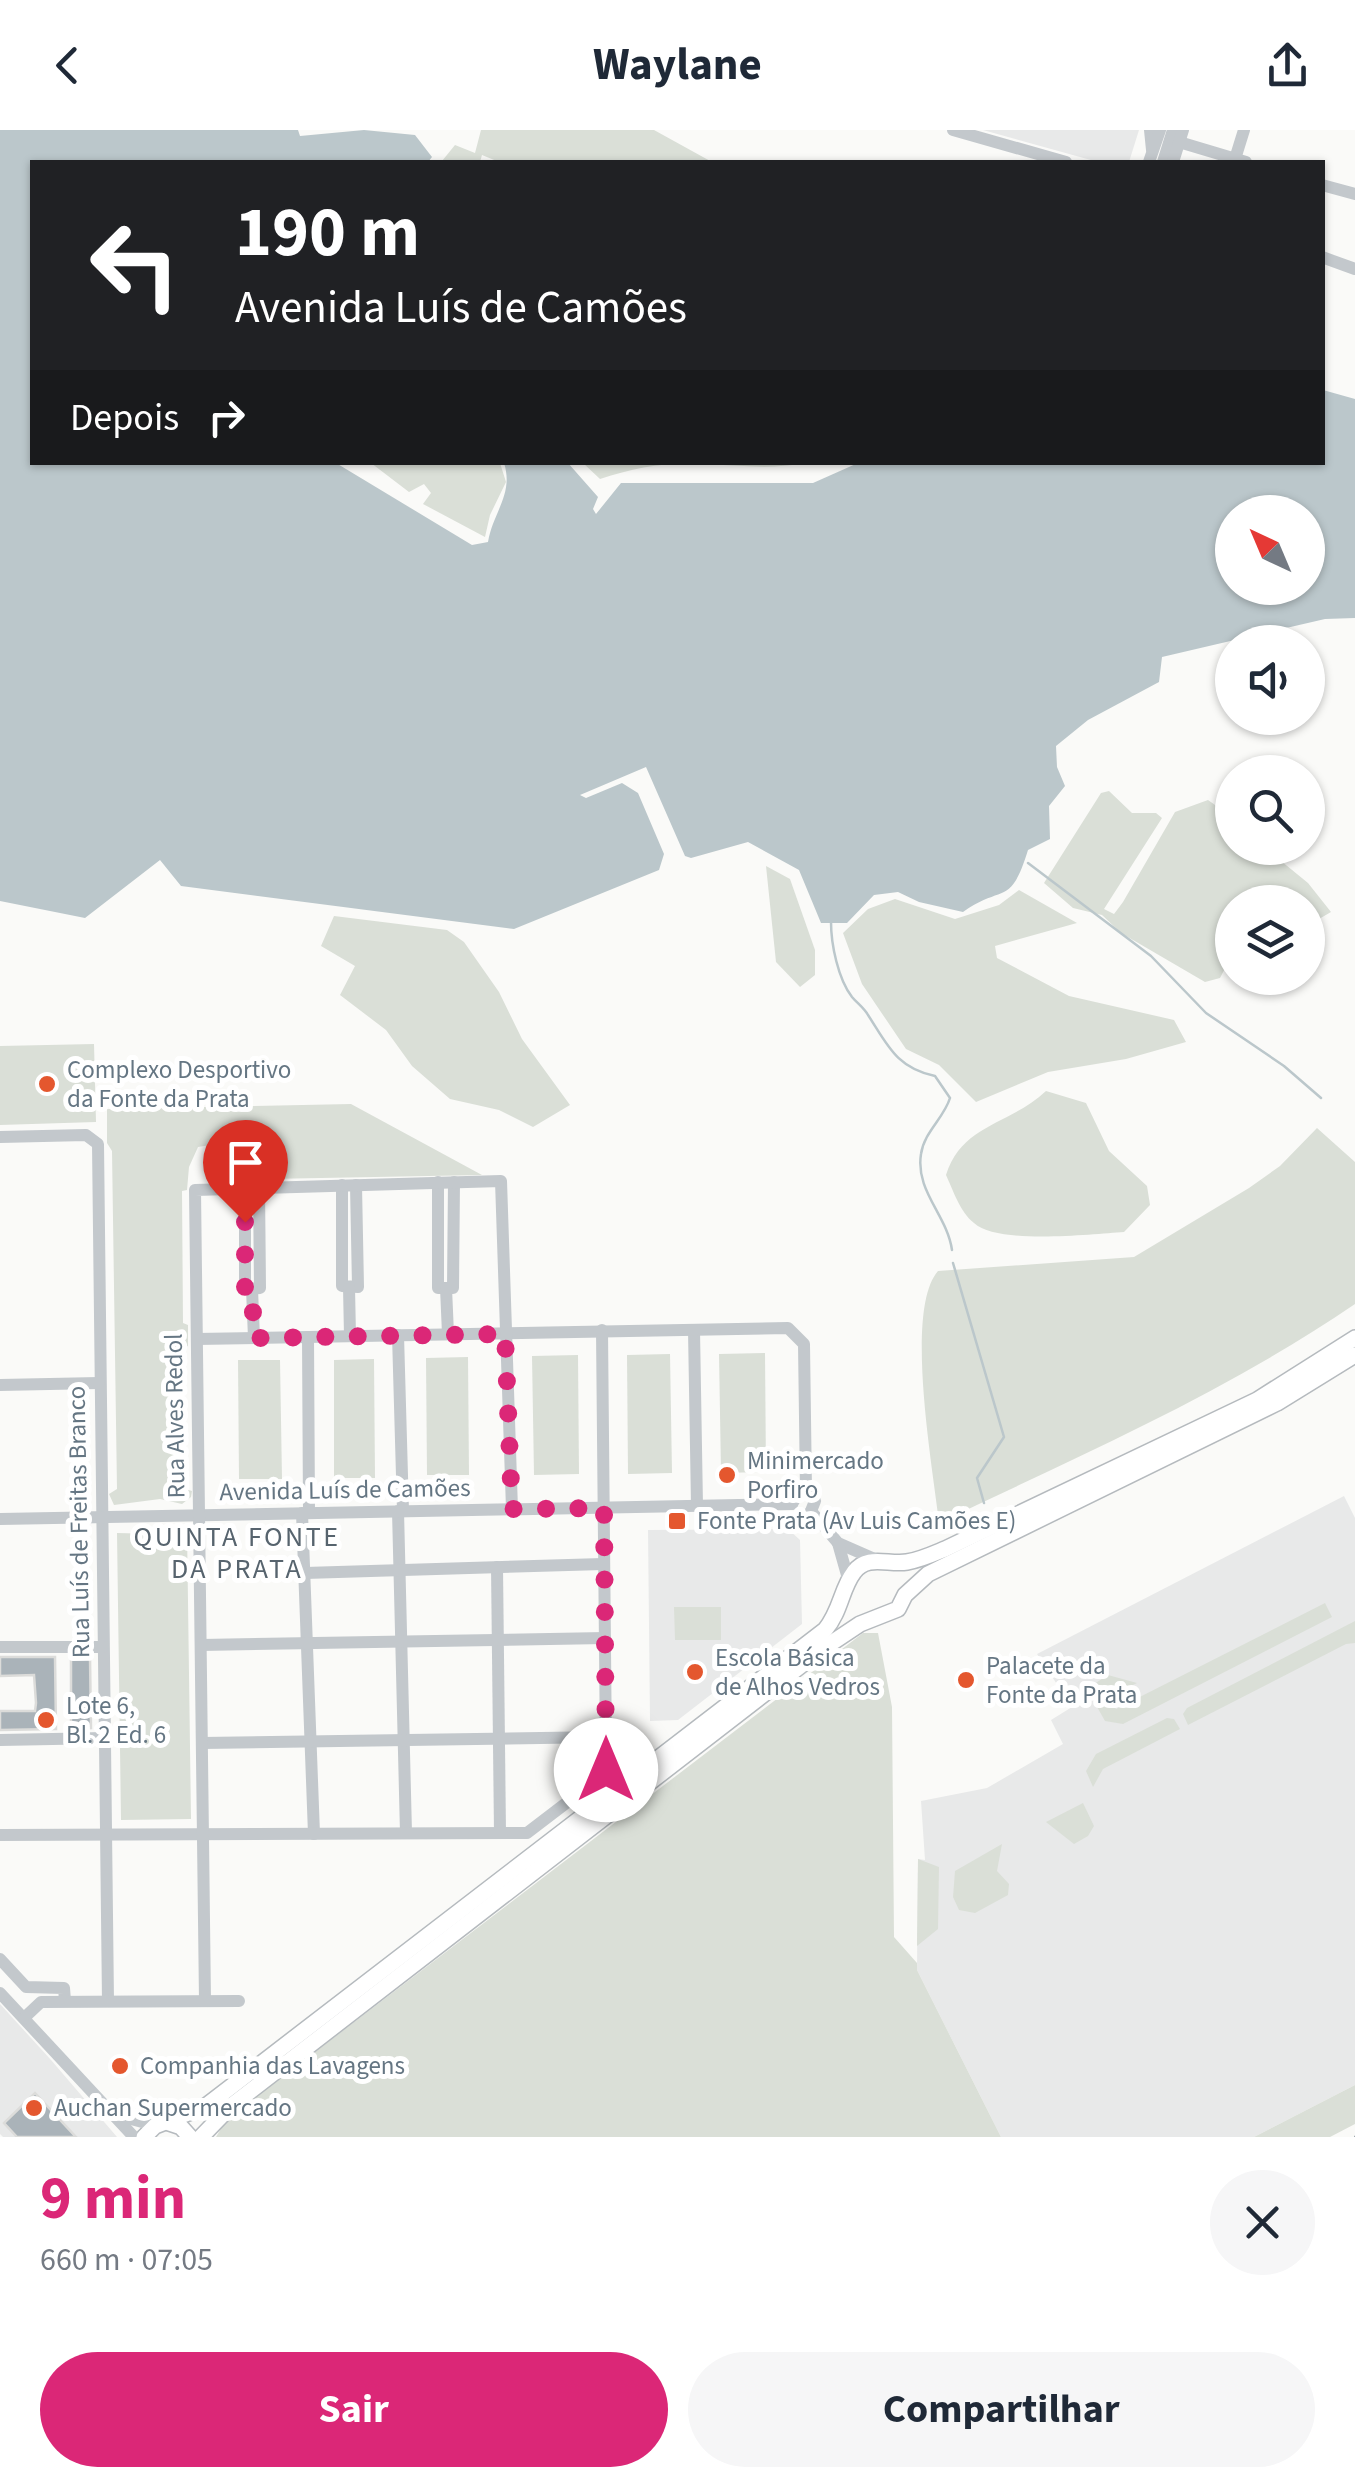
<!DOCTYPE html>
<html lang="pt">
<meta charset="utf-8">
<style>
:root{--surface:#fff;--page:#f6f6f7;--text:#1f2937;--muted:#747a83;--accent:#db2777}
body{margin:0;font-family:"Source Sans 3",sans-serif;background:var(--page);color:var(--text);height:100vh;display:flex;flex-direction:column;font-size:38px;white-space:nowrap}
*{box-sizing:border-box;margin:0}
p{font-size:32px;color:var(--muted)}
.icon{flex:none;width:55px;height:55px;fill:none;stroke:currentColor;stroke-width:2;stroke-linecap:round;stroke-linejoin:round}
.map{position:relative;height:2007px;overflow:hidden}
.side{display:flex;flex-direction:column;background:var(--surface);flex:1}
.side>*{flex:none}
.banner{position:absolute;left:30px;top:30px;width:1295px;height:305px;border-radius:0px;box-shadow:0 2px 8px #0004;background:#202124;color:#fff;overflow:hidden}
.needle{width:65px;rotate:316deg}
.tools{position:absolute;left:1215px;top:365px;display:grid;gap:20px}
.tools a{display:grid;place-items:center;width:110px;height:110px;border-radius:50%;background:var(--surface);box-shadow:0 2px 8px #0004;font-size:50px}
.pin{position:absolute;display:grid;place-items:center;width:85px;height:85px;color:#fff;margin:-102px -42px;border-radius:50% 50% 50% 0;rotate:-45deg;box-shadow:0 0 10px #0007}
.pin .icon{rotate:45deg}
.me{position:absolute;width:110px;margin:-55px;rotate:0deg;stroke-linejoin:round;filter:drop-shadow(0 0 8px #0008)}
.turn{display:flex;align-items:center;gap:35px;height:210px;padding:0 40px;font-size:45px}
.turn .icon{width:130px;height:130px;stroke-width:2.5}
.turn b{display:block;font-size:70px;line-height:85px}
.then{display:flex;align-items:center;height:95px;padding:0 40px;background:#0003;gap:20px;font-size:38px}
.round{display:grid;place-items:center;flex:none;width:105px;height:105px;border-radius:52px;background:var(--page)}
.head{display:flex;align-items:center;justify-content:space-between;height:170px;padding:0 40px}
h1{font-size:60px;font-weight:700;line-height:75px;color:var(--accent)}
.cta{display:flex;gap:20px;margin-top:auto;padding:20px 40px}
.cta a{flex:1;height:115px;border-radius:60px;background:var(--accent);color:#fff;font-size:40px;font-weight:700;line-height:115px;text-align:center}
.cta a+a{background:var(--page);color:var(--text)}
header{display:flex;justify-content:space-between;align-items:center;height:130px;padding:0 40px;background:var(--surface);font-size:45px;font-weight:700}
.map>svg:first-child{display:block}
.built{fill:#e8e9e9}
.green{fill:#dadfd7}
.water{fill:#bbc7cb;fill-rule:evenodd}
.lines{fill:none;stroke-linecap:round;stroke-linejoin:round}
.stream{stroke:#bbc7cb;stroke-width:2.5}
.building{fill:#aab3b9;stroke:#dcdcda;stroke-width:2.5}
.major-casing{stroke:#b5babe;stroke-width:18}
.minor{stroke:#c3c8cc;stroke-width:12}
.major{stroke:#fff;stroke-width:15}
.rail{stroke:#a2aab0;stroke-width:2.5;stroke-dasharray:15 8;stroke-linecap:butt}
.route{stroke:#db2777;stroke-width:18;stroke-dasharray:0 32.4}
.poi-dot{fill:#e4572e;stroke:#fff;stroke-width:4}
.labels{text-anchor:middle;dominant-baseline:central;stroke-width:10;stroke-linejoin:round;paint-order:stroke}
.poi-label{font-size:25px;fill:#657683;stroke:#fff;text-anchor:start}
.street-label{font-size:25px;fill:#657683;stroke:#fff}
.neighbourhood-label{font-size:28px;letter-spacing:2.5px;fill:#57646e;stroke:#fff}
</style>
<header><svg class="icon" aria-label="back" viewBox="0 0 24 24"><path d="M15 5l-7 7 7 7"/></svg>Waylane<svg class="icon" aria-label="share" viewBox="0 0 24 24"><path d="M12 15V3M7 8l5-5 5 5M5 13v7h14v-7"/></svg></header>
<div class="map">
<svg width="1355" height="2007" viewBox="0 0 1355 2007">
<rect width="100%" height="100%" fill="#fafaf8"/>
<!-- built -->
<g class="built">
<polygon points="983,0 1139,0 1129,32 1098,32"/>
<polygon points="1344,1366 1355,1388 1355,1955 1254,2007 1001,2007 917,1840 918,1729 925,1730 921,1671 987,1658 1063,1614 1051,1590 1072,1577 1037,1524"/>
<polygon points="788,1399 800,1410 802,1494 678,1590 650,1591 648,1400"/>
<polygon points="0,1874 51,1930 117,2007 3,2007 0,2004"/>
</g>
<!-- green -->
<g class="green">
<polygon points="481,0 654,0 712,32 499,32 482,25 480,32 432,32 442,31 455,15 475,23"/>
<polygon points="371,333 500,333 506,352 490,385 485,407 423,374 431,363 424,354 409,362"/>
<path d="M583,333H805C770,340 738,335 702,334C666,332 634,338 600,349Z"/>
<polygon points="1109,661 1132,683 1156,683 1162,688 1104,779 1114,784 1123,772 1175,682 1208,670 1232,687 1232,718 1265,718 1308,753 1331,782 1319,789 1308,782 1308,772 1232,772 1232,825 1220,848 1205,852 1121,803 1102,785 1073,778 1044,753 1101,663"/>
<polygon points="766,736 790,749 815,820 815,845 800,857 776,832"/>
<polygon points="1019,760 1077,793 995,816 997,828 1069,866 1174,890 1186,912 1126,929 1048,942 976,972 939,935 906,919 862,854 843,803 868,779 895,769 955,789 999,775"/>
<polygon points="334,786 447,800 464,812 499,862 522,909 570,975 533,997 499,980 450,969 412,936 386,900 340,865 355,836 321,816"/>
<polygon points="94,914 96,992 0,995 0,916"/>
<path d="M1046,961L1086,973L1109,1021L1147,1056L1150,1075L1124,1102C1091,1104 998,1115 974,1093C960,1082 953,1060 946,1045C962,994 1010,995 1046,961Z"/>
<polygon points="351,974 482,1045 213,1050 224,1045 227,1026 216,1014 198,1017 189,1037 187,1060 182,1061 183,1193 188,1195 188,1216 184,1218 185,1359 192,1361 191,1367 182,1374 160,1369 114,1375 109,1364 117,1359 112,1021 107,1013 107,979"/>
<path d="M1317,998L1355,1032V1174C1225,1263 1081,1325 939,1393C933,1338 904,1180 938,1141L1134,1127L1249,1058L1280,1036Z"/>
<polygon points="765,1223 766,1342 721,1343 719,1224"/>
<polygon points="670,1224 672,1343 628,1344 627,1225"/>
<polygon points="578,1225 579,1344 534,1345 532,1226"/>
<polygon points="468,1227 469,1345 427,1345 426,1228"/>
<polygon points="374,1229 375,1348 334,1348 334,1230"/>
<polygon points="238,1230 280,1230 282,1349 239,1349"/>
<polygon points="177,1398 187,1399 191,1689 121,1690 117,1403 159,1404"/>
<polygon points="1325,1473 1332,1487 1123,1594 1105,1591 1092,1568 1094,1554 1108,1545 1137,1553 1109,1567 1116,1579"/>
<polygon points="674,1477 721,1477 721,1510 675,1510"/>
<polygon points="1355,1491 1355,1513 1346,1514 1188,1595 1183,1584 1187,1578"/>
<polygon points="863,1503 878,1503 892,1577 894,1807 917,1833 917,1840 1001,2007 216,2007 226,1990"/>
<polygon points="1167,1588 1174,1589 1180,1599 1103,1639 1093,1657 1086,1641 1096,1624"/>
<polygon points="1083,1673 1094,1696 1088,1706 1074,1714 1046,1692"/>
<polygon points="1002,1714 997,1741 1009,1754 1008,1765 975,1783 959,1780 953,1767 955,1741"/>
<polygon points="918,1729 939,1737 938,1799 917,1816"/>
<polygon points="1355,1955 1355,1994 1330,2007 1254,2007"/>
</g>
<!-- water -->
<path class="water" d="M0,0H298L300,6L364,0L415,5L432,27L428,32H32V332L336,333L472,415L488,412C493,382 514,364 504,333H568L598,367L593,379L596,384L621,353H813L858,333L1322,332L1323,260L1355,269V488L1325,489L1162,527L1159,552L1088,590L1056,616L1057,637L1065,656L1049,676L1050,709L1028,720C1010,778 1004,753 963,782L919,772L898,762L874,765L847,793H821L799,740L748,712L691,728L685,726L646,637L580,665L586,668L622,653L638,663L664,724L659,740L514,799L181,756L160,730L85,788L0,771ZM1232,382H1308V458H1232Z"/>
<g class="lines">
<!-- stream -->
<g class="stream">
<polyline points="1028,733 1151,826 1206,883 1284,936 1321,968"/>
<path d="M831,792C831,814 838,849 852,867C857,873 864,878 868,885C887,914 896,938 935,946L950,968C944,988 924,1002 921,1024C915,1061 947,1085 952,1120"/>
<polyline points="953,1133 1004,1307 977,1348 984,1373"/>
</g>
</g>
<!-- building -->
<g class="building">
<polygon points="0,1527 55,1527 56,1599 0,1600 0,1581 35,1581 36,1573 34,1545 0,1546"/>
<polygon points="71,1527 90,1527 91,1598 71,1599"/>
<polygon points="35,1963 76,2007 17,2007 4,1993"/>
</g>
<g class="lines">
<!-- major casing -->
<g class="major-casing">
<g id="major">
<polyline points="169,1993 181,1997 190,2007"/>
<path d="M144,2007L155,1996L206,1976L825,1500C841,1481 841,1459 854,1442C867,1424 888,1435 907,1432C920,1430 933,1424 945,1419L1257,1270L1355,1208"/>
<polyline points="201,2007 231,1976 821,1520 860,1494 898,1479 905,1465 928,1444 1277,1273 1355,1225"/>
</g>
</g>
<!-- minor -->
<g class="minor">
<polyline points="953,0 1066,32"/>
<polyline points="1150,0 1152,20"/>
<polyline points="1179,12 1246,32"/>
<polyline points="1235,29 1244,0"/>
<polyline points="1149,32 1160,0"/>
<polyline points="1163,32 1173,0"/>
<polyline points="1173,32 1183,0"/>
<polyline points="1322,55 1355,64"/>
<polyline points="1322,127 1355,139"/>
<polyline points="0,1007 86,1005 98,1014 108,1871"/>
<polyline points="438,1052 438,1158 453,1158 454,1052"/>
<polyline points="342,1055 342,1156 358,1157 356,1055"/>
<polyline points="245,1058 245,1159 260,1158 259,1058"/>
<polyline points="349,1157 350,1206"/>
<polyline points="446,1158 448,1204"/>
<polyline points="252,1159 254,1208"/>
<polyline points="694,1200 697,1376"/>
<polyline points="398,1205 403,1381"/>
<polyline points="308,1207 309,1383"/>
<polyline points="197,1209 788,1198 804,1214 806,1361"/>
<polyline points="0,1255 99,1253"/>
<polyline points="792,1374 799,1362 810,1362 815,1371 811,1381"/>
<polyline points="398,1381 406,1703"/>
<polyline points="811,1381 838,1413 879,1431"/>
<polyline points="302,1383 314,1704"/>
<polyline points="0,1389 792,1374"/>
<polyline points="838,1413 849,1452"/>
<polyline points="497,1437 500,1703"/>
<polyline points="305,1443 603,1434"/>
<polyline points="201,1515 605,1508"/>
<polyline points="0,1517 103,1517"/>
<polyline points="0,1610 105,1608"/>
<polyline points="202,1613 606,1607"/>
<polyline points="0,1705 527,1703 599,1648 605,1639 606,1624 602,1200"/>
<polyline points="0,1829 26,1857 64,1858 65,1871"/>
<polyline points="0,1863 134,2007"/>
<polyline points="205,1871 195,1060 501,1051 512,1379"/>
<polyline points="24,1888 41,1872 239,1871"/>
<polyline points="120,1986 146,1993 164,1993"/>
</g>
<!-- major -->
<use href="#major" class="major"/>
<!-- rail -->
<polyline class="rail" points="1354,2007 1355,2007"/>
</g>
<g class="lines">
<!-- route -->
<polyline class="route" points="245,1092 245,1158 252,1158 254,1208 505,1204 512,1379 604,1378 606,1640"/>
</g>
<!-- markers -->
<g class="poi-dot">
<circle cx="47" cy="954" r="10"/>
<circle cx="727" cy="1345" r="10"/>
<rect x="667" y="1381" width="20" height="20" rx="5"/>
<circle cx="695" cy="1542" r="10"/>
<circle cx="966" cy="1550" r="10"/>
<circle cx="46" cy="1590" r="10"/>
<circle cx="120" cy="1936" r="10"/>
<circle cx="34" cy="1978" r="10"/>
</g>
<g class="labels">
<!-- poi labels -->
<g class="poi-label">
<text x="67" y="940">Complexo Desportivo<tspan x="67" dy="29">da Fonte da Prata</tspan></text>
<text x="747" y="1331">Minimercado<tspan x="747" dy="29">Porfiro</tspan></text>
<text x="697" y="1391">Fonte Prata (Av Luis Camões E)</text>
<text x="715" y="1528">Escola Básica<tspan x="715" dy="29">de Alhos Vedros</tspan></text>
<text x="986" y="1536">Palacete da<tspan x="986" dy="29">Fonte da Prata</tspan></text>
<text x="66" y="1576">Lote 6,<tspan x="66" dy="29">Bl. 2 Ed. 6</tspan></text>
<text x="140" y="1936">Companhia das Lavagens</text>
<text x="54" y="1978">Auchan Supermercado</text>
</g>
<!-- street labels -->
<g class="street-label">
<text transform="translate(175 1286) rotate(-91)">Rua Alves Redol</text>
<text transform="translate(345 1360) rotate(-1)">Avenida Luís de Camões</text>
<text transform="translate(79 1392) rotate(-91)">Rua Luís de Freitas Branco</text>
</g>
<!-- neighbourhood labels -->
<g class="neighbourhood-label">
<text x="237" y="1407">QUINTA FONTE<tspan x="237" dy="32">DA PRATA</tspan></text>
</g>
</g>
</svg>
<div class="tools">
<a><svg class="needle" viewBox="-14 -14 28 28"><path d="M0-13l5 13h-10z" fill="#e53935"/><path d="M0 13l5-13h-10z" fill="#747a83"/></svg></a>
<a><svg class="icon" aria-label="sound" viewBox="0 0 24 24"><path d="M4 9h4l5-4v14l-5-4H4zM17 9q2 3 0 6"/></svg></a>
<a><svg class="icon" aria-label="search" viewBox="0 0 24 24"><circle cx="10" cy="10" r="6"/><path d="M15 15l6 6"/></svg></a>
<a><svg class="icon" aria-label="layers" viewBox="0 0 24 24"><path d="M12 4l9 5-9 5-9-5zM3 14l9 5 9-5"/></svg></a>
</div>
<div class="pin" style="left:245px;top:1092px;background:#d93025"><svg class="icon" aria-label="arrive" viewBox="0 0 24 24"><path d="M6 21V4h12l-3 4 3 4H6"/></svg></div>
<svg class="me" style="left:606px;top:1640px" viewBox="-20 -20 40 40"><circle r="19" fill="#fff"/><path d="M0-13L10 11 0 6-10 11z" fill="#db2777"/></svg>
<div class="banner">
<div class="turn"><svg class="icon" aria-label="left" viewBox="0 0 24 24"><path d="M17 20v-9H6M10 6l-5 5 5 5"/></svg><div><b>190 m</b>Avenida Luís de Camões</div></div>
<div class="then">Depois<svg class="icon" aria-label="right" viewBox="0 0 24 24"><path d="M7 20v-9h11M14 6l5 5-5 5"/></svg></div>
</div>
</div>
<section class="side">
<div class="head"><div><h1>9 min</h1><p>660 m · 07:05</p></div><a class="round"><svg class="icon" aria-label="close" viewBox="0 0 24 24"><path d="M6 6l12 12M18 6L6 18"/></svg></a></div>
<div class="cta"><a>Sair</a><a>Compartilhar</a></div>
</section>
